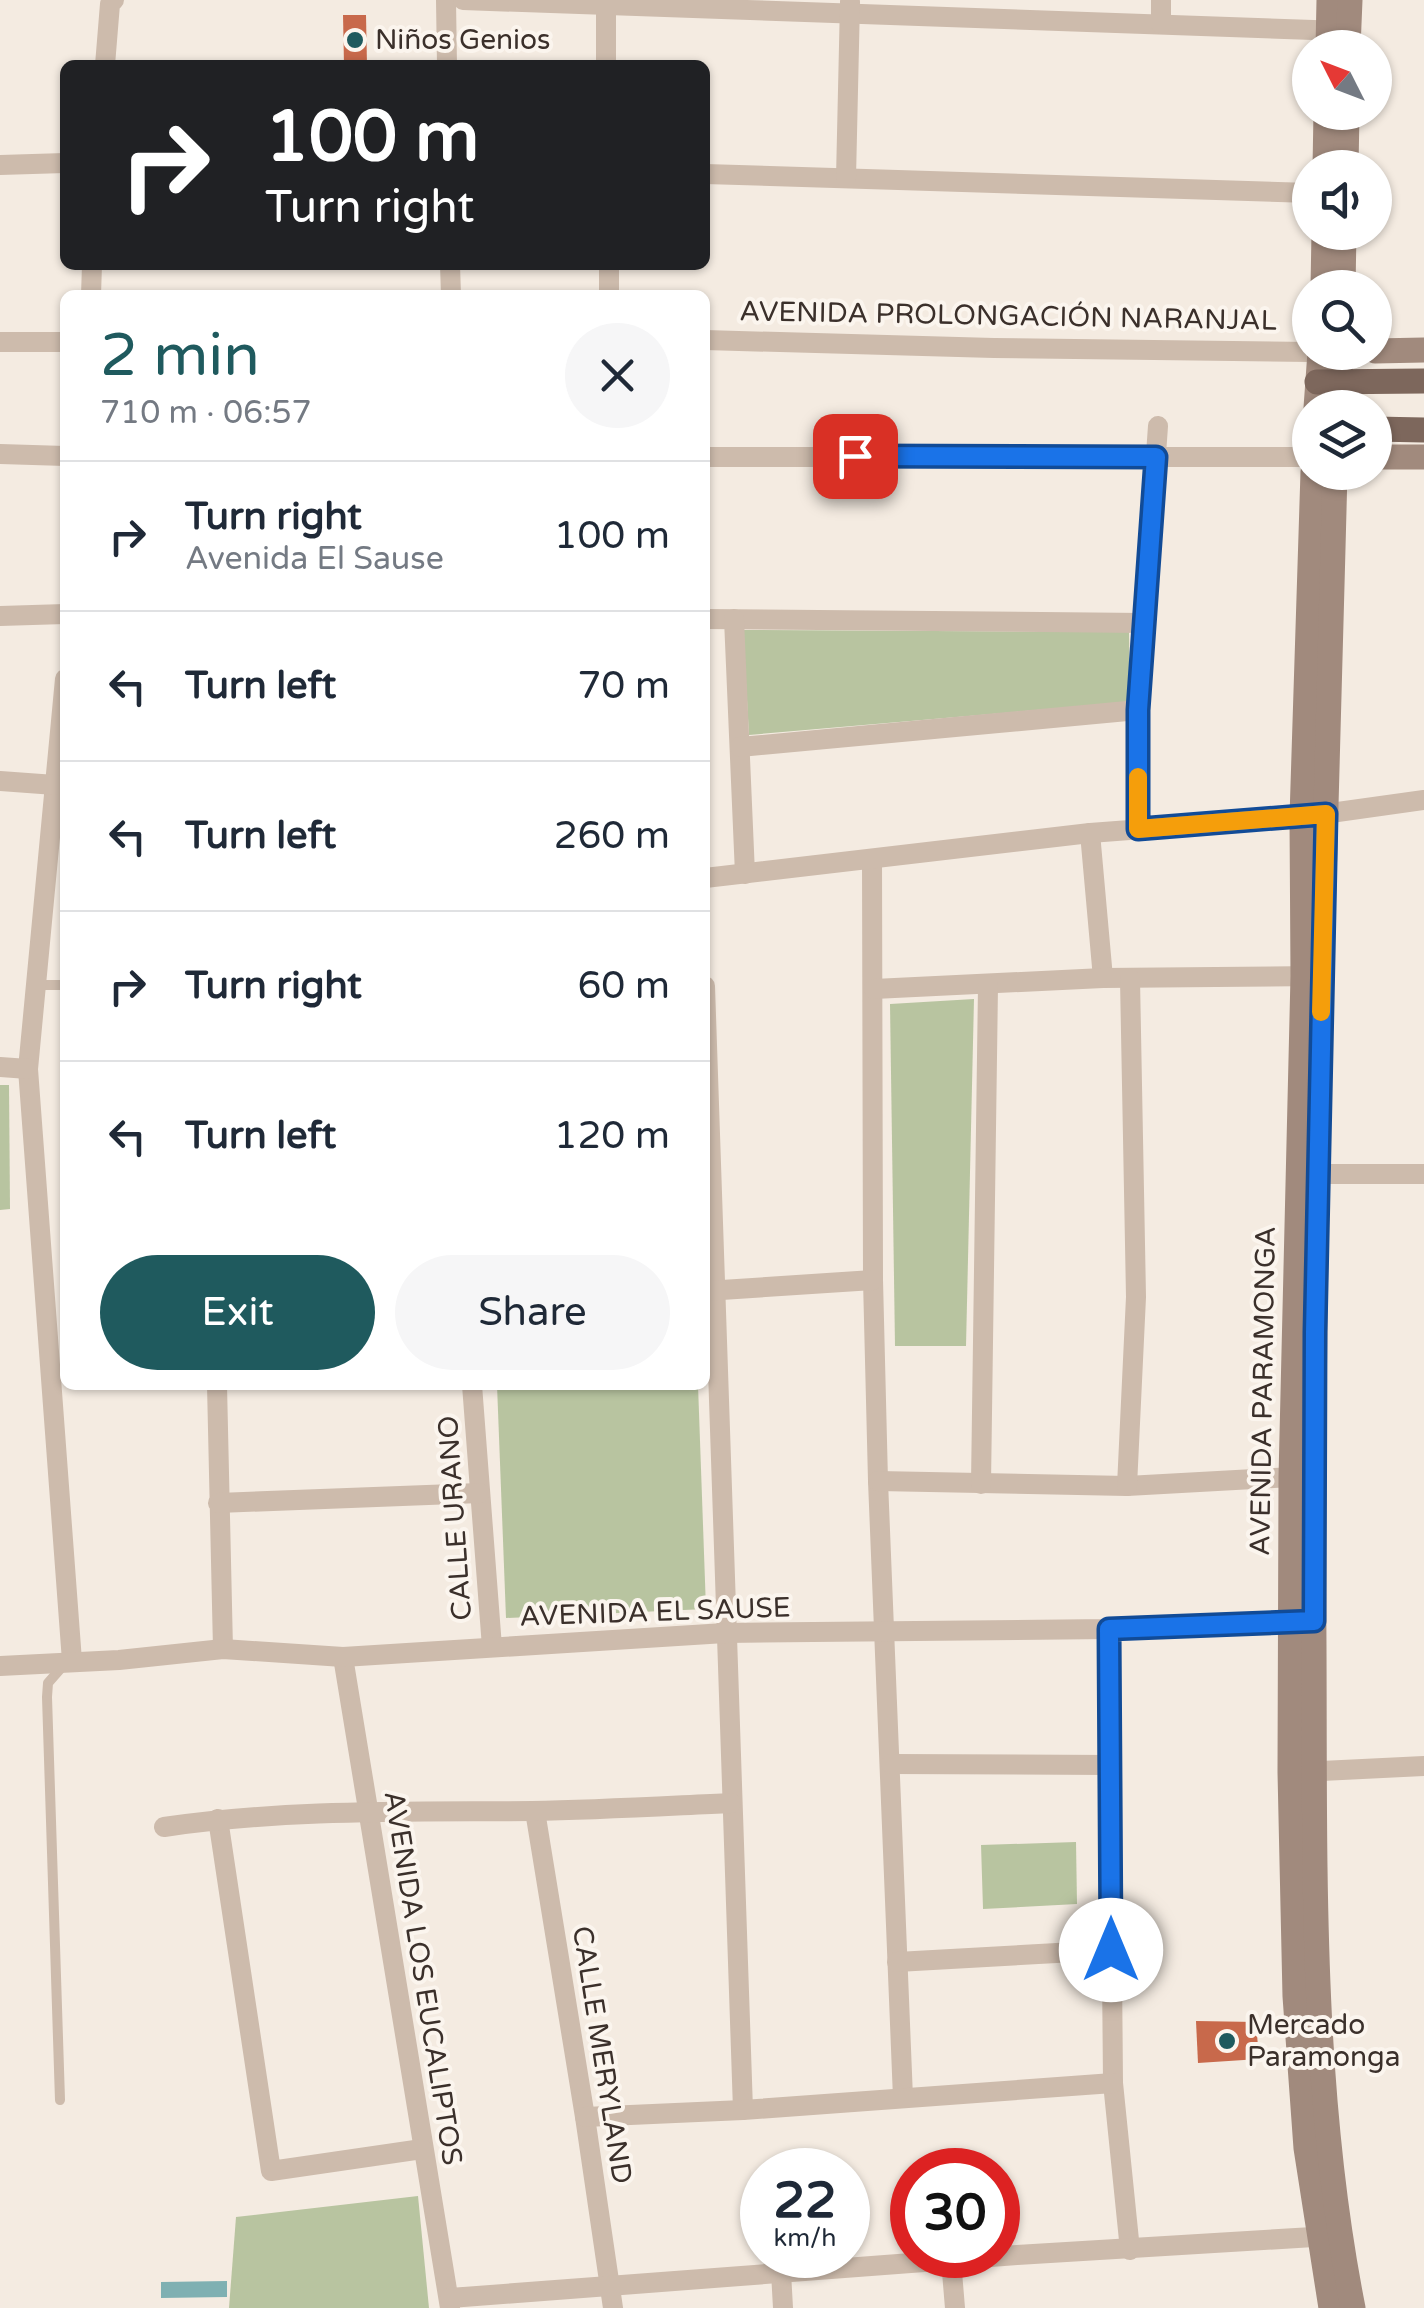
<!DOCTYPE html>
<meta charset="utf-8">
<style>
:root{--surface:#fff;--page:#f6f6f7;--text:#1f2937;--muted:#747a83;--line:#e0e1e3;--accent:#1f5a5e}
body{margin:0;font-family:"Varela Round",sans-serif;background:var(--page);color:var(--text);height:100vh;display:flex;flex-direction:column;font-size:38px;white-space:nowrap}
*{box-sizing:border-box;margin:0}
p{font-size:32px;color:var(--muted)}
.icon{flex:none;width:55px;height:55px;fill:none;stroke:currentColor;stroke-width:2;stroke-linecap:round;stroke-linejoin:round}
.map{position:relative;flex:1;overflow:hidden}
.details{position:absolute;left:60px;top:290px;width:650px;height:1100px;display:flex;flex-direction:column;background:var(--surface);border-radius:15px;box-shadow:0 2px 8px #0004}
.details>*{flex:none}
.top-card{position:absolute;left:60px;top:60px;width:650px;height:210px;border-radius:15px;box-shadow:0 2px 8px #0004;background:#202124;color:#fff;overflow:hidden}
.needle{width:65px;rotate:312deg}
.controls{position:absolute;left:1292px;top:30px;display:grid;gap:20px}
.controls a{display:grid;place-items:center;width:100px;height:100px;border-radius:50%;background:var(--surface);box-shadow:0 2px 8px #0004;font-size:50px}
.speed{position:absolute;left:740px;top:2148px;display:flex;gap:20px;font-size:50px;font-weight:700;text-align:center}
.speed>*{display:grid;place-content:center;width:130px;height:130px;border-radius:50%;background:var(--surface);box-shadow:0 2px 8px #0004;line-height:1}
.speed small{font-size:25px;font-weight:400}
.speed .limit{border:15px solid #d22;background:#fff;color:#111}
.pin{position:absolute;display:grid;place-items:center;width:85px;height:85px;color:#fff;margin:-42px;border-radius:20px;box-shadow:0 5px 15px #0006}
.me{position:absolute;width:110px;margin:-55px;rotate:0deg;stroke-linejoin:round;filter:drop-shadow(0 0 8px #0008)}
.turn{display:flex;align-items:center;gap:35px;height:210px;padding:0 40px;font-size:45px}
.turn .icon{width:130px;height:130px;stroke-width:2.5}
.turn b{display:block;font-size:70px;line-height:85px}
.round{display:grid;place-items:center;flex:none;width:105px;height:105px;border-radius:52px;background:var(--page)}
.headline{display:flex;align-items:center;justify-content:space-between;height:170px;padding:0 40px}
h1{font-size:60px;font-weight:600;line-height:75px;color:var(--accent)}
.action{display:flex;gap:20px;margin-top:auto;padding:20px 40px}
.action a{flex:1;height:115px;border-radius:60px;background:var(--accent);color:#fff;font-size:40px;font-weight:600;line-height:115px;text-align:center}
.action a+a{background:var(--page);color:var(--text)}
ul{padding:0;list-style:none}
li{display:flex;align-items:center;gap:30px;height:150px;padding:0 40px;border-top:2px solid var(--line)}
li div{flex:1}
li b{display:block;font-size:38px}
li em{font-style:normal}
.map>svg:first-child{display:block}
.green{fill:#b8c4a0}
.water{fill:#7fb0b2}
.building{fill:#c8694b}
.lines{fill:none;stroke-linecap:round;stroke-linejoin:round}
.lane{stroke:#cdbbac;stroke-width:10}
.street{stroke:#cdbbac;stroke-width:20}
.secondary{stroke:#a18a7d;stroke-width:25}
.primary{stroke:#7d675c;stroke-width:25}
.route-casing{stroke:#114b97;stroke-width:25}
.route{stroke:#1a73e8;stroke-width:18}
.slow{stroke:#f59e0b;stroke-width:18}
.poi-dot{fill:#1f5a5e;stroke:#fbf5ee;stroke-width:4}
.labels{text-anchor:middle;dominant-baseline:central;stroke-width:8;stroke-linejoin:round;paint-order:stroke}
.poi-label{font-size:28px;fill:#3b302b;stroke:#fbf5ee;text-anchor:start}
.street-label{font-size:28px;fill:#3b302b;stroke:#fbf5ee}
</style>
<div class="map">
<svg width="1424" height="2308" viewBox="0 0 1424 2308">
<rect width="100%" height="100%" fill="#f4ebe1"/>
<!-- green -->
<g class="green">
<polygon points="743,630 1129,632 1130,702 749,735"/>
<polygon points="974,999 966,1346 895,1346 890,1004"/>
<polygon points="0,1085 9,1085 10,1209 0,1210"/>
<polygon points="497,1385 698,1385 706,1609 506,1618"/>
<polygon points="1076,1842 1077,1904 983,1909 981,1845"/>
<polygon points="418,2196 429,2308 229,2308 236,2217"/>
</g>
<!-- water -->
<polygon class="water" points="227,2281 227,2297 161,2298 161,2282"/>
<!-- building -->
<g class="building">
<polygon points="343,15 366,15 367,65 344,65"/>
<polygon points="1196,2021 1256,2022 1259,2059 1198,2063"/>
</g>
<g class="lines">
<!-- lane -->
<g class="lane">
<polyline points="36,985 65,985"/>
<polyline points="60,2100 47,1697 48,1683 62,1667"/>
</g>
<!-- street -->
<g class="street">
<polyline points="446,0 447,65"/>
<polyline points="463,0 1342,31"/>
<polyline points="606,0 606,65"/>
<polyline points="1161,24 1161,0"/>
<polyline points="105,65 110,4 114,0"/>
<polyline points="0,165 65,163"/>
<polyline points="705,174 1310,193"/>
<polyline points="846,178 850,2"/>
<polyline points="450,265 451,295"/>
<polyline points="609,265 609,295"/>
<polyline points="91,295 92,265"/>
<polyline points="705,340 994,348 1310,352"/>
<polyline points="0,342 63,342"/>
<polyline points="0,454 65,456"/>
<polyline points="705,457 1310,457"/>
<polyline points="0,616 65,614"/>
<polyline points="705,619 1144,623"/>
<polyline points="734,619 745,874"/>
<polyline points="65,679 28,1069 72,1661"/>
<polyline points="740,747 1138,710"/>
<polyline points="0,781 55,785"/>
<polyline points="1138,829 1138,710 1158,426"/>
<polyline points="1090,833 1103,978"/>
<polyline points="872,859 873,1280 878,1481 903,2098"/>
<polyline points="705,878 1090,833 1302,817 1424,800"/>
<polyline points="705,986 743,2110"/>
<polyline points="874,989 1103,978 1316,976"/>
<polyline points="0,1067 28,1069"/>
<polyline points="1306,1174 1424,1174"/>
<polyline points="706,1291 873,1280"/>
<polyline points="217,1385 223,1649"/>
<polyline points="472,1385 492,1647"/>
<polyline points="878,1481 1127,1486 1291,1477"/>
<polyline points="981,1484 988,986"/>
<polyline points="1127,1486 1136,1297 1130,979"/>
<polyline points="218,1503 480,1493"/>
<polyline points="1109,1629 1113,2083 1130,2250"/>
<polyline points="343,1657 450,2308"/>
<polyline points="0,1666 119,1660 223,1649 343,1657 725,1633 1109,1629 1302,1622"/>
<polyline points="891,1764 1110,1765"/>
<polyline points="1301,1772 1424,1766"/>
<polyline points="535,1811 585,2117 613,2308"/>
<polyline points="218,1819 271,2171 422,2149"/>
<path d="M164,1827C287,1809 409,1812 532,1811C598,1810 665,1806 731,1803"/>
<polyline points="897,1962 1111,1950"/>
<polyline points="585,2117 743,2110 1113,2083"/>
<polyline points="951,2260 955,2308"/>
<polyline points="781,2272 783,2308"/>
<polyline points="450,2298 1017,2255 1330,2236"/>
</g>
<!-- secondary -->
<g class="secondary">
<polyline points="1328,48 1329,0"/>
<polyline points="1348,48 1350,0"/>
<polyline points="1325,168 1326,112"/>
<polyline points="1346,168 1347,112"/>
<polyline points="1323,288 1324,232"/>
<polyline points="1343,288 1344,232"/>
<polyline points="1375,351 1424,350"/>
<polyline points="1316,408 1320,352"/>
<polyline points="1338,408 1341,352"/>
<polyline points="1375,457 1424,457"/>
<polyline points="1313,472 1302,817 1303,976 1291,1477 1290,1772 1295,1996 1306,2148 1331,2308"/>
<path d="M1335,472C1325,863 1311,1254 1314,1645C1315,1866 1310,2091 1353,2308"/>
</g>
<!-- primary -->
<g class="primary">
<polyline points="1317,382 1424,381"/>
<polyline points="1375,429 1424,430"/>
</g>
</g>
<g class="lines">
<!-- route casing -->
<g class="route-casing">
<polyline id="route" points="855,456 1156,457 1138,710 1138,829 1326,814 1315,1332 1314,1621 1109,1629 1111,1950"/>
</g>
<!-- route -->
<use href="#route" class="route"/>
<!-- slow -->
<polyline class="slow" points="1138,777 1138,829 1326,814 1321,1012"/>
</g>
<!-- markers -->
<g class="poi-dot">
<circle cx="355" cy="40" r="10"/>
<circle cx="1227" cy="2041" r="10"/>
</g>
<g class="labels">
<!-- poi labels -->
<g class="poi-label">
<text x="375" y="40">Niños Genios</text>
<text x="1247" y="2025">Mercado<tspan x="1247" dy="32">Paramonga</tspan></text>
</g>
<!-- street labels -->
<g class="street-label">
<text transform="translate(1008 316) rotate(1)">AVENIDA PROLONGACIÓN NARANJAL</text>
<text transform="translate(1263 1391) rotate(-89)">AVENIDA PARAMONGA</text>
<text transform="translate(455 1518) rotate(-94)">CALLE URANO</text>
<text transform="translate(655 1612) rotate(-2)">AVENIDA EL SAUSE</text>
<text transform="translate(423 1978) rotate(81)">AVENIDA LOS EUCALIPTOS</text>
<text transform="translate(602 2055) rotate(81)">CALLE MERYLAND</text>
</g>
</g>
</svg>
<div class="controls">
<a><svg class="needle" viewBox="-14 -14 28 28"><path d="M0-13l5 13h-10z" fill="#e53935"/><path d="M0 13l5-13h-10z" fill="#747a83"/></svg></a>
<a><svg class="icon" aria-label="sound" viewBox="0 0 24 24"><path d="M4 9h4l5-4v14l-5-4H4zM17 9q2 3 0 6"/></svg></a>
<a><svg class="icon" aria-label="search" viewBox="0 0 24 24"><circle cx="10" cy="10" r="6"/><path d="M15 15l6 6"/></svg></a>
<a><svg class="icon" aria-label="layers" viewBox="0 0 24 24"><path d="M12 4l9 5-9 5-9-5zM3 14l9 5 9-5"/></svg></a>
</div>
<div class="speed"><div>22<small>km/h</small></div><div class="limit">30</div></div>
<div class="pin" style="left:855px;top:456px;background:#d93025"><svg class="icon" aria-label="arrive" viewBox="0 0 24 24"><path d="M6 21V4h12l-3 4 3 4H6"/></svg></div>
<svg class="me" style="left:1111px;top:1950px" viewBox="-20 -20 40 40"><circle r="19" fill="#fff"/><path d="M0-13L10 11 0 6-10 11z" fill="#1a73e8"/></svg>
<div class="top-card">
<div class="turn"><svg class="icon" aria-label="right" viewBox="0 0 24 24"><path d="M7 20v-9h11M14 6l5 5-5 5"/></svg><div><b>100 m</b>Turn right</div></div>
</div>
<section class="details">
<div class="headline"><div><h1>2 min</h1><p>710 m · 06:57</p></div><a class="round"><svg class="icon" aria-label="close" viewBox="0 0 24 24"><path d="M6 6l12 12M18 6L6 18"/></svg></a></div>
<ul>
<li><svg class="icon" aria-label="right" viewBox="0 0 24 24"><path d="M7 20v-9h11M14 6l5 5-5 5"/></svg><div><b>Turn right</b><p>Avenida El Sause</p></div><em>100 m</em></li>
<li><svg class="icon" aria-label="left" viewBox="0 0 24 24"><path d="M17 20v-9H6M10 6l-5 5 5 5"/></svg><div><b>Turn left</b></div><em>70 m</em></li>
<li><svg class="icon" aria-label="left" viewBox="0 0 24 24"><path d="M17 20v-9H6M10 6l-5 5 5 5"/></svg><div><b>Turn left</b></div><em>260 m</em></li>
<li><svg class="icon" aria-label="right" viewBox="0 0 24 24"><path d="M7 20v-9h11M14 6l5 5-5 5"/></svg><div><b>Turn right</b></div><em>60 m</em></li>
<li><svg class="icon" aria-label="left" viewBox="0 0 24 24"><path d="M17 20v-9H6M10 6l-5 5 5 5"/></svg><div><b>Turn left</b></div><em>120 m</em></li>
</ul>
<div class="action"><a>Exit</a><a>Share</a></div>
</section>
</div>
